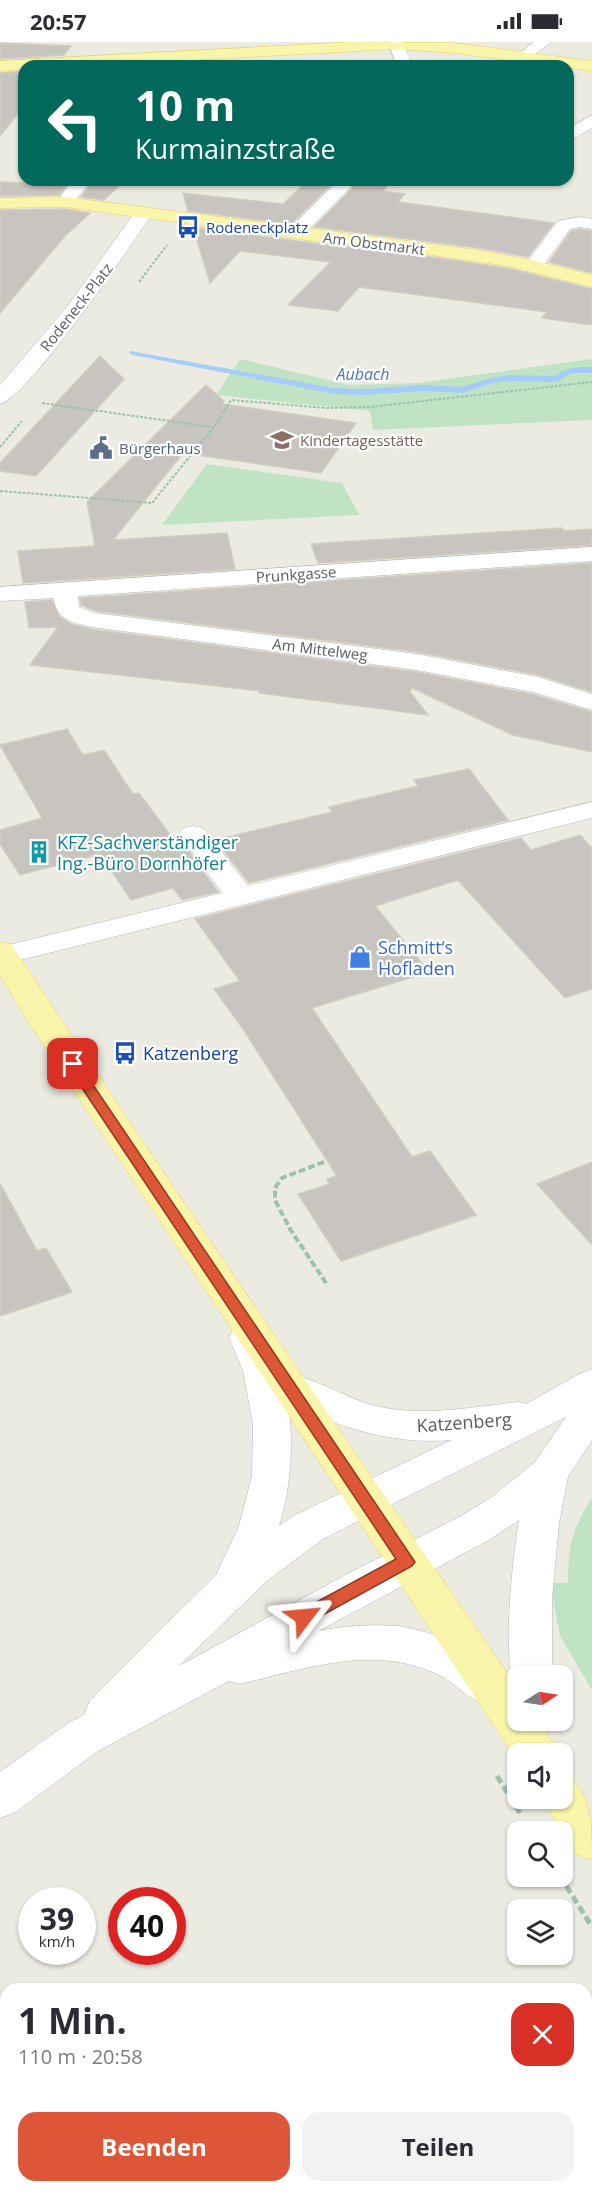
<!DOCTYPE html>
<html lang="de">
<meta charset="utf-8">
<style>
:root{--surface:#fff;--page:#f2f2f3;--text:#2b2b33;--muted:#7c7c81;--accent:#dd5638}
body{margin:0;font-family:"Open Sans",sans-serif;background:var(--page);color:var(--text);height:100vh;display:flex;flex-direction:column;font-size:22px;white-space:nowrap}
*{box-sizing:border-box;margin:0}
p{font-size:20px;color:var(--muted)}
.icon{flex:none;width:33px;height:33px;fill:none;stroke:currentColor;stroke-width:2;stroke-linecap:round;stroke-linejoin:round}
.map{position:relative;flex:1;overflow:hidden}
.panel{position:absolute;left:0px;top:1941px;width:592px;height:210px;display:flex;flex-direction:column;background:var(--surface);border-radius:18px 18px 0 0;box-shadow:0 2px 4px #0004}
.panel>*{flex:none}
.banner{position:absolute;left:18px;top:18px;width:556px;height:126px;border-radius:18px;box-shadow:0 2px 4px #0004;background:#00695c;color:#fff;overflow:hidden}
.needle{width:39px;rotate:78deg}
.controls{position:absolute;left:507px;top:1623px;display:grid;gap:12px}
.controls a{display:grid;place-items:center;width:66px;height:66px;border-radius:12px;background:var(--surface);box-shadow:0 2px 4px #0004;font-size:30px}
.speed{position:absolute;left:18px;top:1845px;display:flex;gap:12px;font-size:30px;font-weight:700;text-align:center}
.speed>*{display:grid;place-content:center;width:78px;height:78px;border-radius:50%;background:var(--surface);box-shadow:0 2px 4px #0004;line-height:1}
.speed small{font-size:15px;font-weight:400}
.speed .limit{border:9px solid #d22;background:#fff;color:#111}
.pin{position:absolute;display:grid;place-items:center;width:51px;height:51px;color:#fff;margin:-26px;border-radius:12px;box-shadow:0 3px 9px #0006}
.me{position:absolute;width:66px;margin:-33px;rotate:61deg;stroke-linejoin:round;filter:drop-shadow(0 0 4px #0008)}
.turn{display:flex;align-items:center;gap:21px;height:126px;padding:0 18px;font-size:27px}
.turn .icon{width:78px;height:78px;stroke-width:2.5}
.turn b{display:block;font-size:42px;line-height:51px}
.round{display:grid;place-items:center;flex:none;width:63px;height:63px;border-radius:18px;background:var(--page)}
.overview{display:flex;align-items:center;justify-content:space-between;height:102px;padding:0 18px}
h1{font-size:36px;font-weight:700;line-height:45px}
.action{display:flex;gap:12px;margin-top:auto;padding:12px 18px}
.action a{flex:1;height:69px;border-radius:18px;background:var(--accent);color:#fff;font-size:24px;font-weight:700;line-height:69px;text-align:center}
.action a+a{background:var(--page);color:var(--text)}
.status{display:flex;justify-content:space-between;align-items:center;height:42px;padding:0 30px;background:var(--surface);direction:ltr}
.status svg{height:16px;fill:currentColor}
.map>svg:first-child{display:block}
.green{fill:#c0e3c4}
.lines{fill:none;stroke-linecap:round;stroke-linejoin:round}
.stream{fill:#a6ccf9;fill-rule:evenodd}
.building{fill:#c8c5c0;stroke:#d1cdc1;stroke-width:1.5}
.minor-casing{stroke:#b5b7bc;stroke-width:1}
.major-casing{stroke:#e7d060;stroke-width:1}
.path-far2{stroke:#9ac3aa;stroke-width:2;stroke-dasharray:3 1.5;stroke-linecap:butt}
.path-far1{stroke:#9ac3aa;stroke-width:4;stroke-dasharray:7 3;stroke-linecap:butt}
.path{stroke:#9ac3aa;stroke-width:5;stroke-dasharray:8 4;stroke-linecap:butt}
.minor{fill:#fff;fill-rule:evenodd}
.major{fill:#f9f5ab;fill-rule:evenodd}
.route{fill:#dd5638;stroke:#903824;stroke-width:1.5}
.labels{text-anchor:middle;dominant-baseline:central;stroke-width:4.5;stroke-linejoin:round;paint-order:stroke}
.far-transit-label{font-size:15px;fill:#164399;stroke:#fff;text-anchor:start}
.far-street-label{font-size:15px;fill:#5b5d62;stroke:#fff}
.far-education-label{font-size:15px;fill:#785e54;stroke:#fff;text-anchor:start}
.far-service-label{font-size:15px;fill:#4e5e75;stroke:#fff;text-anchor:start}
.far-water-label{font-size:16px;font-style:italic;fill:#4a75ba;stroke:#fff}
.culture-label{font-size:18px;fill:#0d838f;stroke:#fff;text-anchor:start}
.shop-label{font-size:18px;fill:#366cbe;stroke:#fff;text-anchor:start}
.transit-label{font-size:18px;fill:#164399;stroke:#fff;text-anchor:start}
.street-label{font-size:18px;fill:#5b5d62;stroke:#fff}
</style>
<div class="status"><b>20:57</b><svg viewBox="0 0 49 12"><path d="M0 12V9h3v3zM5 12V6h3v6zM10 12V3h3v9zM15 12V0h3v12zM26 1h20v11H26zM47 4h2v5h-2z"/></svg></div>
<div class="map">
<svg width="592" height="2151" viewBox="0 0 592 2151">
<rect width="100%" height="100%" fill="#ecebe2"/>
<!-- green -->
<g class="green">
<polygon points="240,317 349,343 418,341 592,317 592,378 373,388 370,369 216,353"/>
<polygon points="207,422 342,441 359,473 162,483"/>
<path d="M592,1456V1648L560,1594L550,1541H568C568,1504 572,1487 592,1456Z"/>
</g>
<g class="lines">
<!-- stream -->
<path class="stream" d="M130,309L334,346L364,347L423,343L462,345L491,336L511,333L555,334C565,325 578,325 592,325V331H571L557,340L511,339L492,341L463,351L423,349L364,353L334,352L133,313L129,311Z"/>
</g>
<!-- building -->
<g class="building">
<polygon points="0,1 71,4 64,13 0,17"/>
<polygon points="24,29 24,64 0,94 0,31"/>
<polygon points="308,138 336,138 291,182 188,169 183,151 283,162"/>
<polygon points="360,138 393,138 383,149 405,152 398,160 554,181 528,215 478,206 314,185"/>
<polygon points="0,140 67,142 59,153 0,154"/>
<polygon points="90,143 119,144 104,158 81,155"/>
<polygon points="65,167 90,171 65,194 0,271 0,168"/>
<polygon points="193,185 343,205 362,205 507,226 592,247 592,283 542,276 547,270 359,245 338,269 288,263 331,220 240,209 210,241"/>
<polygon points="580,187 592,189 592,231 549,220 571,189"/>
<polygon points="100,314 124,337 36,434 0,429 0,421"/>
<polygon points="206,343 224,359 222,362 356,381 321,431 183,411 113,498 227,491 235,527 23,541 18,509 95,504 87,460"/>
<polygon points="562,486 564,489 592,487 592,503 318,521 311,502"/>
<polygon points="592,521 592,650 538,633 417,610 96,569 81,563 80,556"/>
<polygon points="52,558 60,575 71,582 91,587 417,630 532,652 592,670 592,710 513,693 412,646 410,650 428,673 259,651 260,649 30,623 58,585 29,586 25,560"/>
<polygon points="67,687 83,713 104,708 133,752 139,751 181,807 186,805 218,850 182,858 173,846 131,858 100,812 20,833 0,802 0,788 42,776 0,703"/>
<polygon points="469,727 508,778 249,841 215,798 332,770 329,765 418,744 414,738"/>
<polygon points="580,793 592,806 592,947 565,956 458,838 375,864 429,930 312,966 412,1115 430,1109 476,1173 341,1219 298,1152 330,1142 327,1137 337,1134 243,987 214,947 240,939 195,877 521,796 531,808"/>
<polygon points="592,1120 592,1203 537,1142"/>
<polygon points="0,1141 37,1209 46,1206 72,1250 0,1274"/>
</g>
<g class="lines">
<!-- minor casing -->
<g class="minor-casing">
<g id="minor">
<polygon points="388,0 402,0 413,24 397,24"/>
<polygon points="534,0 551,0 529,17 519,17 516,14"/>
<polygon points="592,73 592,86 568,100 568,87"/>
<polygon points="73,138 91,138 71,164 59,164 56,160"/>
<polygon points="339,138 358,138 302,194 290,194 287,190 290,186"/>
<path d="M146,166L152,167L155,171L146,181C126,211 27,356 0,362V343L67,265L133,173Z"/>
<polygon points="580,175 592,177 592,187 580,185 570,187 539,229 525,229 523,225 558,179"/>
<path d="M592,505V519L78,554L79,565L95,571L417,612L538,635L592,652V668L533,650L417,628L92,585C72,580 56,578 54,556L0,559V545Z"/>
<polygon points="592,760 592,776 0,923 0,905 222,851 179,792 183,786 193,784 203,786 248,844"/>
<path d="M247,1282L260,1286L281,1332C297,1327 351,1358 372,1363C420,1376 471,1365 519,1360L526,1362L579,1332L592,1327V1398L568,1435L559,1481L552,1557V1634H518V1648C499,1626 514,1509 519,1478L489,1498L318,1589C344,1584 370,1582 397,1584C425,1587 484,1608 501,1630C504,1634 505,1639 507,1643L501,1656C471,1667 465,1647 441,1634C429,1628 416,1624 403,1621C350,1610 291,1630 240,1642L229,1639L98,1709L16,1770L0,1776V1730L68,1681L84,1673L90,1658L216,1533L239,1484L252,1434L253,1382L243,1329L229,1296L234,1286ZM288,1361C341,1386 393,1403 452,1398L295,1473L279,1484C291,1443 294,1404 288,1361ZM566,1375L535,1420L492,1455L461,1474L349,1531L179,1624L268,1538L323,1497Z"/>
</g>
</g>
<!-- major casing -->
<g class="major-casing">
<g id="major">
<polygon points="352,0 454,1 592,19 592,29 454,11 397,7 83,24 24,24 24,27 0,29 0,19"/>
<polygon points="65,155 478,208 536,219 592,233 592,245 507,224 362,203 343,203 65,165 0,166 0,156"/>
<path d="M0,900L11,902C177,1153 347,1400 518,1647V1678H539L559,1712H518V1720L29,981L0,933Z"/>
<path d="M562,1731C592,1746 592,1783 592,1818L576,1812L542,1756H562Z"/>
</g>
</g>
<!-- path-far2 -->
<g class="path-far2">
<polyline points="139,240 167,203"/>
<polyline points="42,361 213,385"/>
<polyline points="0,405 22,379"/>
<polyline points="0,449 152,461 214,385 231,358 327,366 370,365 592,340"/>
</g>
<!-- path-far1 -->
<polyline class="path-far1" points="324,1120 282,1136 275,1146 275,1158 290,1187 328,1244"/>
<!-- path -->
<g class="path">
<polyline points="497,1734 520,1771"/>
<polyline points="560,1834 592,1885"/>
</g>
<!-- minor -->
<use href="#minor" class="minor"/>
<!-- major -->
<use href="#major" class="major"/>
</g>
<!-- route -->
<polygon class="route" points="73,1017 77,1019 415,1520 412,1524 310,1580 304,1582 298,1580 296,1575 298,1570 396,1517 66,1022 68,1019"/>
<!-- icons -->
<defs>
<g id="bus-bare" transform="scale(1.8)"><path d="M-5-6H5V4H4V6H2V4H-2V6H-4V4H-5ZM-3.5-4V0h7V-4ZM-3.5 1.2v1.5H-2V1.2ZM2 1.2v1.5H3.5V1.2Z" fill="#1a4fb4" stroke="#fff" stroke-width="2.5" paint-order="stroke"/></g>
<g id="school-bare" transform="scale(1.8)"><path d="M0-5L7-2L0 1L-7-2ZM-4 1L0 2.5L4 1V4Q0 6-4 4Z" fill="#8d6e63" stroke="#fff" stroke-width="2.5" paint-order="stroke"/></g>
<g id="civic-bare" transform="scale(1.8)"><path d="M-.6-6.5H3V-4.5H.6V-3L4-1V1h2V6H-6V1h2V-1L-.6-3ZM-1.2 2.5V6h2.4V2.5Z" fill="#5c6f8a" stroke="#fff" stroke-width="2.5" paint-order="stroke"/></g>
<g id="building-bare" transform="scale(1.8)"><path d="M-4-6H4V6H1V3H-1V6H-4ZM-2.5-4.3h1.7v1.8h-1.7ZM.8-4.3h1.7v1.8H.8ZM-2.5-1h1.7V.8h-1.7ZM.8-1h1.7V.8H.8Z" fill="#0f9aa8" stroke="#fff" stroke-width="2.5" paint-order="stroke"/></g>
<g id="shop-bare" transform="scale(1.8)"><path d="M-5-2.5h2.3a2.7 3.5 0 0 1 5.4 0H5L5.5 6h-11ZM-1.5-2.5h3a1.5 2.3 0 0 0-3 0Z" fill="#3f7fe0" stroke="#fff" stroke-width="2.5" paint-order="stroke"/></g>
</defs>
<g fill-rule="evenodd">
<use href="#bus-bare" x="188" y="185"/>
<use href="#school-bare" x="282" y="398"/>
<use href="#civic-bare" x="101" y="406"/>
<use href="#building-bare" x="39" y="810"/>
<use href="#shop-bare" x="360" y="915"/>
<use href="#bus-bare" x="125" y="1011"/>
</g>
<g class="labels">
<!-- far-transit labels -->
<g class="far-transit-label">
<text x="206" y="185">Rodeneckplatz</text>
</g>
<!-- far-street labels -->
<g class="far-street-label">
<text transform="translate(374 201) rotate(7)">Am Obstmarkt</text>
<text transform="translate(76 265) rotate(-52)">Rodeneck-Platz</text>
<text transform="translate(296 532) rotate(-4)">Prunkgasse</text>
<text transform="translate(320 607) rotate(7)">Am Mittelweg</text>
</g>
<!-- far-education labels -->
<g class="far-education-label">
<text x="300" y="398">Kindertagesstätte</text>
</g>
<!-- far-service labels -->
<g class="far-service-label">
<text x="119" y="406">Bürgerhaus</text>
</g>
<!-- far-water labels -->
<g class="far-water-label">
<text x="363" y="332">Aubach</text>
</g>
<!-- culture labels -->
<g class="culture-label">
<text x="57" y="800">KFZ-Sachverständiger<tspan x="57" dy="21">Ing.-Büro Dornhöfer</tspan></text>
</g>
<!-- shop labels -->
<g class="shop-label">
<text x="378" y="905">Schmitt‘s<tspan x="378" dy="21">Hofladen</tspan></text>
</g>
<!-- transit labels -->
<g class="transit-label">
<text x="143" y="1011">Katzenberg</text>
</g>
<!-- street labels -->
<g class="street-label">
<text transform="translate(464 1380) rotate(-4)">Katzenberg</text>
</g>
</g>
</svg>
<div class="controls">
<a><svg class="needle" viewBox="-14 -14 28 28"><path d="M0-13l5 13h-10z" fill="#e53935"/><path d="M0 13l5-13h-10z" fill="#7c7c81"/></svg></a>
<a><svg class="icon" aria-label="sound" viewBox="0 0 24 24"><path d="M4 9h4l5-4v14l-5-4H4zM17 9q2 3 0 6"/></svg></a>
<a><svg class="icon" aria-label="search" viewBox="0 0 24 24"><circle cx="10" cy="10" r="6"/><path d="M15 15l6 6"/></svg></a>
<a><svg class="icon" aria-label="layers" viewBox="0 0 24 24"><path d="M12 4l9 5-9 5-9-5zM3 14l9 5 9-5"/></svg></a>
</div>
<div class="speed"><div>39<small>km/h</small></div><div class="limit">40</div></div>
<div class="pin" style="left:73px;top:1022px;background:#d93025"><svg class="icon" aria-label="arrive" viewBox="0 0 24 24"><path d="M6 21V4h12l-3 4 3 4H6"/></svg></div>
<svg class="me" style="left:304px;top:1575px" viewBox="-20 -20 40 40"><path d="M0-17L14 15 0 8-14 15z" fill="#dd5638" stroke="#fff" stroke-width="4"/></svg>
<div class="banner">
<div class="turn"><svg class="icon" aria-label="left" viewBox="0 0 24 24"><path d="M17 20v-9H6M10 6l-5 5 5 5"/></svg><div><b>10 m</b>Kurmainzstraße</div></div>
</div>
<section class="panel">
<div class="overview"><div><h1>1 Min.</h1><p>110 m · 20:58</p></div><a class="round" style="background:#d93025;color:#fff"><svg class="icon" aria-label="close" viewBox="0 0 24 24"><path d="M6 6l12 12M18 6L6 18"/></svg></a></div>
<div class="action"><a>Beenden</a><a>Teilen</a></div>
</section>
</div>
